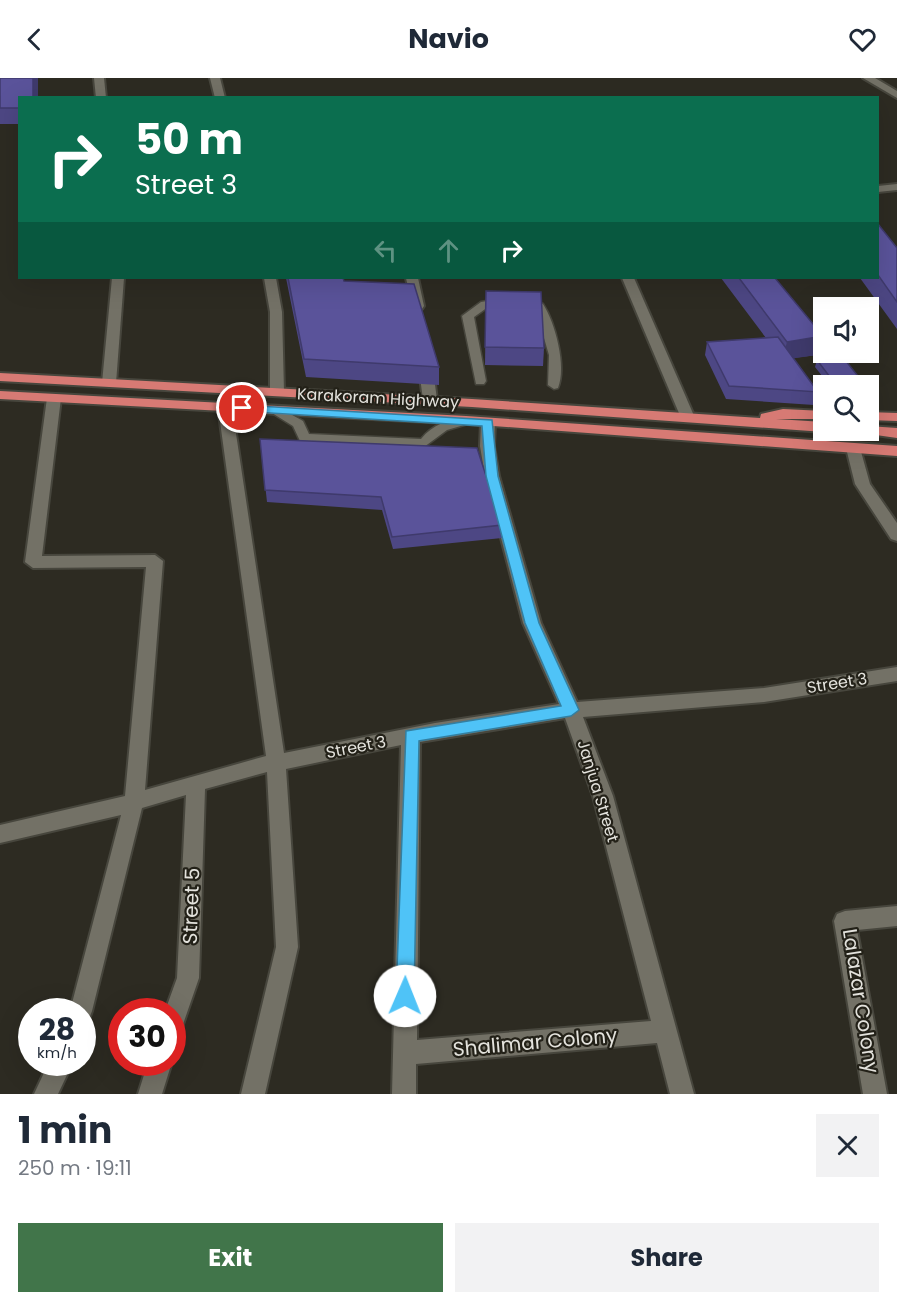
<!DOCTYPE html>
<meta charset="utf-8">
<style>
:root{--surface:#fff;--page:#f2f2f3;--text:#1f2937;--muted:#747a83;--accent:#41754a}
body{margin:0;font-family:Poppins,sans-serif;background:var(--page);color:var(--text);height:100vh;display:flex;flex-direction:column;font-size:22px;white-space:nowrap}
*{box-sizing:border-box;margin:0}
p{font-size:20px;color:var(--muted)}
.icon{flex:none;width:33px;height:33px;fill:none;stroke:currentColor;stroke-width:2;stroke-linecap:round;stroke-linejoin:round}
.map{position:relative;height:1016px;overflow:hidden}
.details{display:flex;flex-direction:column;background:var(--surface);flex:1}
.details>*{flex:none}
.banner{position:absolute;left:18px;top:18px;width:861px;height:183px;border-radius:0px;box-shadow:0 6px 24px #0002;background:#0b6e4f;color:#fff;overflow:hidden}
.buttons{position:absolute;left:813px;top:219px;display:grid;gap:12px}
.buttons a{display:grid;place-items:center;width:66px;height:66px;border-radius:0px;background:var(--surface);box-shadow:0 6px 24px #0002;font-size:30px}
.speed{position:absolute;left:18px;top:920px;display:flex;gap:12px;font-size:30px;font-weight:700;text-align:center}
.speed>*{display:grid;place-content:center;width:78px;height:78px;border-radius:50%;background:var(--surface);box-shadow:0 6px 24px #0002;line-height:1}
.speed small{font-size:15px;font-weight:400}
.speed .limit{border:9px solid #d22;background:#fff;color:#111}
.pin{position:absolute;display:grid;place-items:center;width:51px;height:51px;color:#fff;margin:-26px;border:3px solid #fff;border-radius:50%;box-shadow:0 2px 6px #0007}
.me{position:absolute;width:66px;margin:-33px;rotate:1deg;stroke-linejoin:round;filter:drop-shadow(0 0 4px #0008)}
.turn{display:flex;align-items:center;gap:21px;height:126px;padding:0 18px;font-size:27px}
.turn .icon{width:78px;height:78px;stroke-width:2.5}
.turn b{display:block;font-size:42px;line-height:51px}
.lanes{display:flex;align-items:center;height:57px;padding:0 18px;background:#0003;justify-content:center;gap:30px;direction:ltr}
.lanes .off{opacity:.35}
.round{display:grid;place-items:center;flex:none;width:63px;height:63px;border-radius:0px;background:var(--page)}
.summary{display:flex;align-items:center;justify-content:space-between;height:102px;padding:0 18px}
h1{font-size:36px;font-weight:700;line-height:45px}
.action{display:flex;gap:12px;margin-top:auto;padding:12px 18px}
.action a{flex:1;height:69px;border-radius:0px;background:var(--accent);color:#fff;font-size:24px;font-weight:700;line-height:69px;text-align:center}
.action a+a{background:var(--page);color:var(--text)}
header{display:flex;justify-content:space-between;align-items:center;height:78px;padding:0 18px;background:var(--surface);font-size:27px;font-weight:700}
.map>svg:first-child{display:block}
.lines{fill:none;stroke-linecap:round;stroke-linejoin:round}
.service-casing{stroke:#47463d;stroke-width:3}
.minor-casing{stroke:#47463d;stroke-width:4}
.tertiary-casing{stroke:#47463d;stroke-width:4}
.trunk-casing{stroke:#47463d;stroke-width:4}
.service{fill:#737166;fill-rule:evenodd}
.minor{fill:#737166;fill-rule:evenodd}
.tertiary{fill:#737166;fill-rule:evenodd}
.trunk{fill:#d77a74;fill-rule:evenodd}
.wall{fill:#4d4784}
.shaded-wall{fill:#3f3a6c}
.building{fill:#5a539a;stroke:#3f3a6c;stroke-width:1.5}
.route{fill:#4fc3f7;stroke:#337fa1;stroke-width:1.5}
.labels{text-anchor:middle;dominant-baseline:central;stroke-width:4.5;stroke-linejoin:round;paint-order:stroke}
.street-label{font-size:16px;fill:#e4e3dd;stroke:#232118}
.near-street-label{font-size:20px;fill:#e4e3dd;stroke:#232118}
</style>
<header><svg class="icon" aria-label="back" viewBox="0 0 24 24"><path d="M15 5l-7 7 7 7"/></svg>Navio<svg class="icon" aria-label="heart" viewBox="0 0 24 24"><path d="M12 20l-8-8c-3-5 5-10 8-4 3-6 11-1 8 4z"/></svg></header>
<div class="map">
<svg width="897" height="1016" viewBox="0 0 897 1016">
<rect width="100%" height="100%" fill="#2d2b22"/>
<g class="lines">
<!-- service casing -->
<g class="service-casing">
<g id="service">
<polygon points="505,220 509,221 509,225 488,229 474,239 486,303 484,306 476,306 462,238 481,224"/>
<path d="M529,222L543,226C555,244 567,289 558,310L554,311L548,307L549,277L536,233L523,225Z"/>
<path d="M276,328L303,343L309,356L421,361C433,346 448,342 466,338L472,342L471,345L447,352L424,369L305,364L300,363L293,348L272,335L270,332Z"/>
</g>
</g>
<!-- minor casing -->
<g class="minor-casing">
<g id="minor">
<polygon points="94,0 104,0 106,20 96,20"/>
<polygon points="210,0 220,0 225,20 215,20"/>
<polygon points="897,106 897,112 878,114 878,108"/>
<polygon points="112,200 124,200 116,305 109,309 102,305"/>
<polygon points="264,200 276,200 282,234 284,314 277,318 270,314 270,234"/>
<polygon points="406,200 418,200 424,228 422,231 418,232 412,228"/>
<polygon points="622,200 634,200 695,340 693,343 683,343 681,340"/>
<polygon points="425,279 432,283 437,322 430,326 423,322 418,283"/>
<path d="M54,316L61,320L42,478L155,477L163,483L145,712L266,678L218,329L225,325L232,329L284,675L435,645L559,626L523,545L485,398L480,368L481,345L488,340L495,345L494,368L499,398L541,545L577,624L764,610L897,589V603L764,624L583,639L613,718L694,1016H670L657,965L416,986V1016H392L401,667L286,691L298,869L265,1016H241L276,869L267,694L205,711L199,900L180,955L172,958V933H165L177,900L186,717L142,730L92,933L89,941L82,944V933H70L121,737L0,765V747L125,718L146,489L33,490L25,484L47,320ZM565,640L593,718L651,943L417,962L420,664Z"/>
<polygon points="853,365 860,370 870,406 897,445 897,463 891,461 855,406 846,370"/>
<polygon points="897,828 897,848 857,852 887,1016 863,1016 834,843 837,836 845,833"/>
<polygon points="49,984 73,984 58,1016 34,1016"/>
<polygon points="148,984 172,984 162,1016 138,1016"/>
</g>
</g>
<!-- tertiary casing -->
<g class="tertiary-casing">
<polygon id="tertiary" points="863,0 875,0 897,13 897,20"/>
</g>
<!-- trunk casing -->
<g class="trunk-casing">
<g id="trunk">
<polygon points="0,295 472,321 760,340 761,336 783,331 824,333 824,341 776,341 824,344 824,352 828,352 824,354 472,329 0,303"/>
<polygon points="0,313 466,338 897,368 897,378 466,346 0,321"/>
<polygon points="868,334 897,335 897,343 868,342"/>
<polygon points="868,348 897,350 897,360 862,355 860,352 868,352"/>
</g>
</g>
<!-- service -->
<use href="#service" class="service"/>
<!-- minor -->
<use href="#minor" class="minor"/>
<!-- tertiary -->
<use href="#tertiary" class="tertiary"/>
<!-- trunk -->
<use href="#trunk" class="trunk"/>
</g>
<!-- wall -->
<g class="wall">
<polygon points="0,0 38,0 38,20 20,20 20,46 0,46"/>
<polygon points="878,146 897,170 897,251 860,200 878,200"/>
<polygon points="286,200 343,200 344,203 439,289 439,307 306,299"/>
<polygon points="721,200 775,200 817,277 793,280 818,314 814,327 726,321 705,277 707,264 766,260"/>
<polygon points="486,213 544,270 543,288 485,287"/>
<polygon points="817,282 859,308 830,308 815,289"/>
<polygon points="260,361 502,447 502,460 393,471 382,432 267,424"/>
</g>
<!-- shaded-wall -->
<g class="shaded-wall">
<rect x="33" y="0" width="5" height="20"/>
<polygon points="823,258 817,277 782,282 787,264"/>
<polygon points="861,302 859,308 836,308 836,307"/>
</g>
<!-- building -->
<g class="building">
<polygon points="0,0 33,0 33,20 20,20 20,30 0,30"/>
<polygon points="878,146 897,170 897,224 878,197"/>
<polygon points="288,200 343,200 344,203 414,206 439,289 304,281"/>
<polygon points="739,200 775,200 823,258 787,264"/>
<polygon points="486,213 541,214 544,270 485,269"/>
<polygon points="778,259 818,314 729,308 707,264"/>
<polygon points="842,278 861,302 836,307 817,282"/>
<polygon points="260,361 477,370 502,447 392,459 381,419 265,412"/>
</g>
<!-- route -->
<polygon class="route" points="242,327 492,342 498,398 539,545 579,632 571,638 419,663 414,918 412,924 405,927 398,924 396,918 406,653 561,628 525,545 486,398 482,348 238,333 238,328"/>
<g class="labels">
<!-- street labels -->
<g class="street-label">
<text transform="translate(378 320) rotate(3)">Karakoram Highway</text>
<text transform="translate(837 605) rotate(-9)">Street 3</text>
<text transform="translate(356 669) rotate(-11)">Street 3</text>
<text transform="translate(598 713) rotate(73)">Janjua Street</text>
</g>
<!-- near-street labels -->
<g class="near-street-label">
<text transform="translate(191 828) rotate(-88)">Street 5</text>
<text transform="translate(861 923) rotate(81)">Lalazar Colony</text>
<text transform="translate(535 964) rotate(-5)">Shalimar Colony</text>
</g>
</g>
</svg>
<div class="buttons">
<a><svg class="icon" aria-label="sound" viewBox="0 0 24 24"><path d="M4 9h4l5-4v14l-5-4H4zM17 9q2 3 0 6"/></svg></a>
<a><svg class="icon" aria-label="search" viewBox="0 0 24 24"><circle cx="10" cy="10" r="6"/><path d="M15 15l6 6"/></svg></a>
</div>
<div class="speed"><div>28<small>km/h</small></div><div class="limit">30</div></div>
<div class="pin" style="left:242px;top:330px;background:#d93025"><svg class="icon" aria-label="arrive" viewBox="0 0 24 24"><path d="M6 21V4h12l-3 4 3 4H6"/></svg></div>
<svg class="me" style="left:405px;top:918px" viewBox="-20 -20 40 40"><circle r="19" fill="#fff"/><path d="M0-13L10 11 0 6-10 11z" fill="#4fc3f7"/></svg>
<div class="banner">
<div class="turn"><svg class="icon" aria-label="right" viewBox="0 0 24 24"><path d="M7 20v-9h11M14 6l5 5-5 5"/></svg><div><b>50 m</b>Street 3</div></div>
<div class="lanes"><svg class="icon off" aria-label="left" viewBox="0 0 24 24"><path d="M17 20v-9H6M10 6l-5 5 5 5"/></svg><svg class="icon off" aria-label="ahead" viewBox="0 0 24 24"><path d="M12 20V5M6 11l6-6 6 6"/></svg><svg class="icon" aria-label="right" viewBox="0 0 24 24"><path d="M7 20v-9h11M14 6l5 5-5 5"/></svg></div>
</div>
</div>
<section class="details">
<div class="summary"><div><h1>1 min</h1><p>250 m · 19:11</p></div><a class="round"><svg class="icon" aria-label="close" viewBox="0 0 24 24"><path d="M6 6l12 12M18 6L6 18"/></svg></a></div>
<div class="action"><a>Exit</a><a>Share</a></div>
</section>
